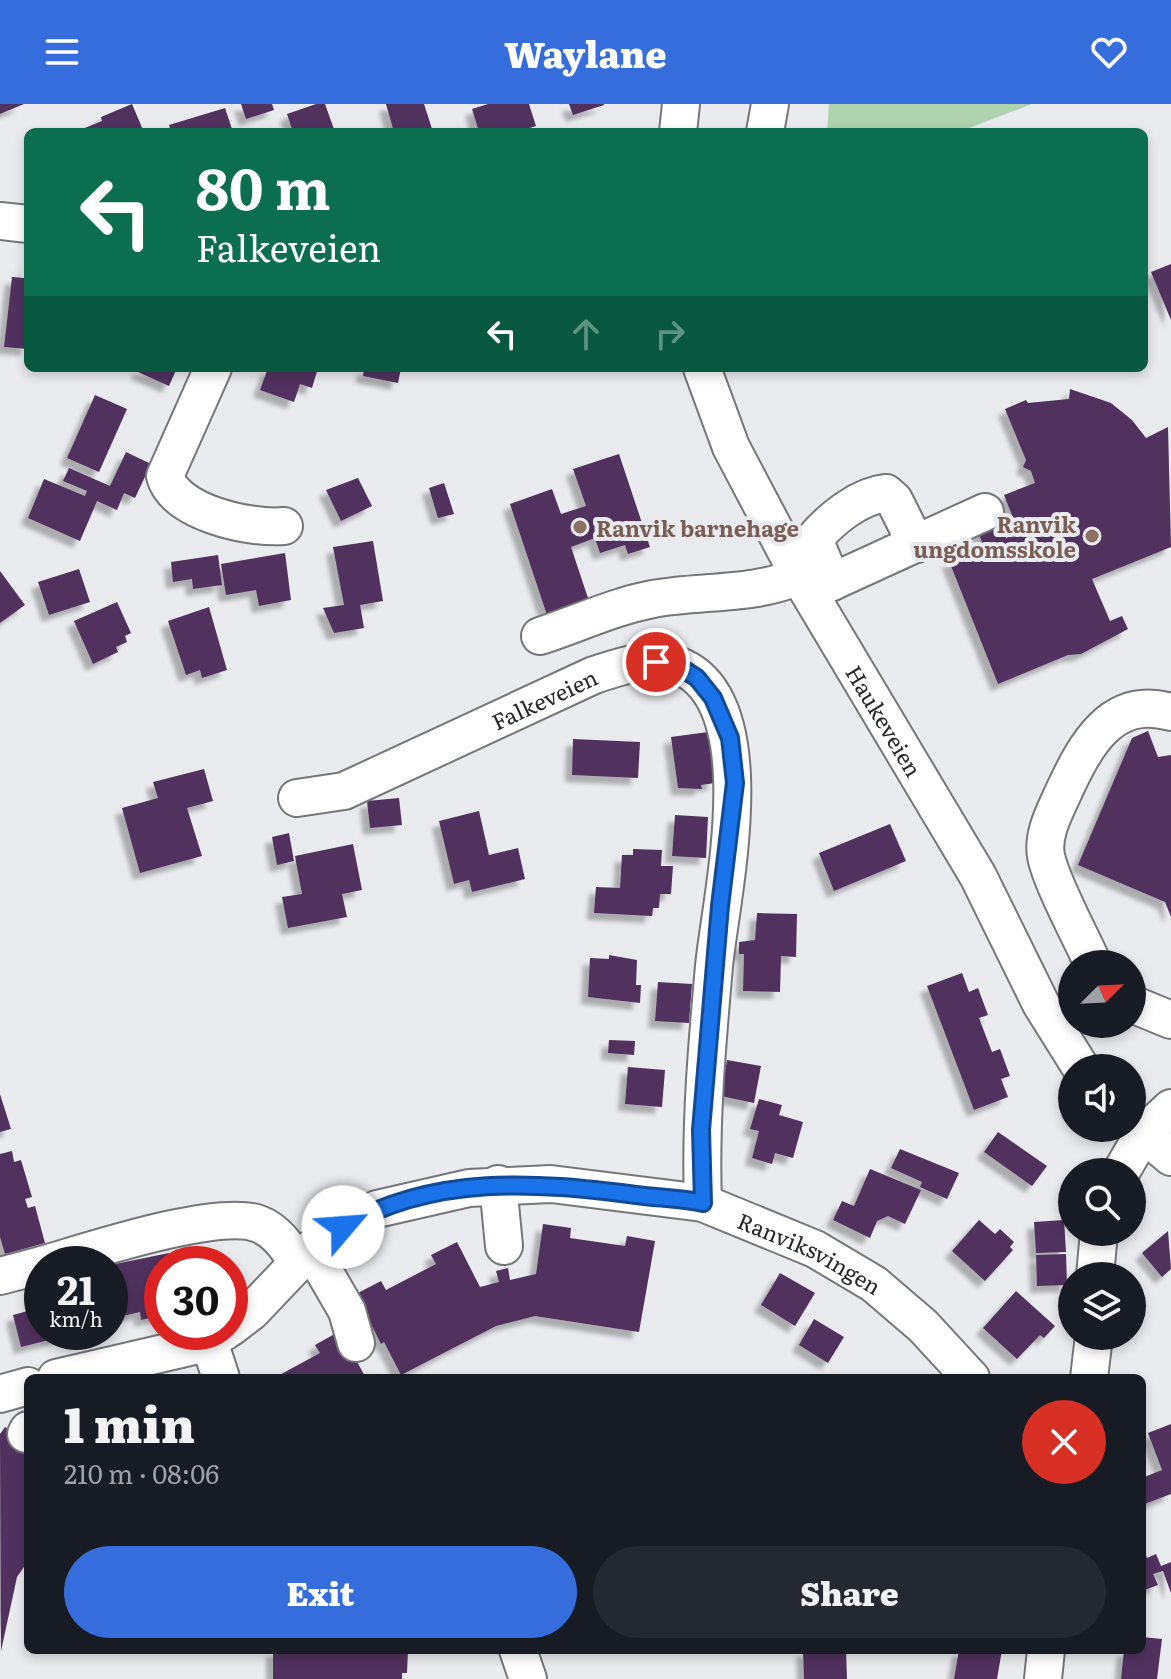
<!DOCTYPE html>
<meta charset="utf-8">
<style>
:root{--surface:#171b24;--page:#242831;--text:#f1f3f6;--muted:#9ea1a6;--accent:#366ddc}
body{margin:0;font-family:Literata,serif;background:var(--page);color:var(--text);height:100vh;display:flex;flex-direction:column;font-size:30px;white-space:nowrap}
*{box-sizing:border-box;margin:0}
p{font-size:26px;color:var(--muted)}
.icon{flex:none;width:44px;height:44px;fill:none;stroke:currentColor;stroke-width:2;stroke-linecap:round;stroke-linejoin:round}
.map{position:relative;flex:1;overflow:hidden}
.drawer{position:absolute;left:24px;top:1270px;width:1122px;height:280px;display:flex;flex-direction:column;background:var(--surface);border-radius:12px;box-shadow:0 4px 12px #0003}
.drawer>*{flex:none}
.banner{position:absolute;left:24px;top:24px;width:1124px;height:244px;border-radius:12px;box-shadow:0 4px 12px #0003;background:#0b6e4f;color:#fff;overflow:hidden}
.needle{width:52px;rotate:66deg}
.fabs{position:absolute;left:1058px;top:846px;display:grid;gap:16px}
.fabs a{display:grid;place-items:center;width:88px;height:88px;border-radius:50%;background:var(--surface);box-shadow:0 4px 12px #0003;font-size:40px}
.speed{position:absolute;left:24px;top:1142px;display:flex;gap:16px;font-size:40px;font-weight:700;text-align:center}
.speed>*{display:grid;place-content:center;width:104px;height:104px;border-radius:50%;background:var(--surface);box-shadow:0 4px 12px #0003;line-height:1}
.speed small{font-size:20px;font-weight:400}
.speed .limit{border:12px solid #d22;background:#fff;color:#111}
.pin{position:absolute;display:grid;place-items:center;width:68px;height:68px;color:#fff;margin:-34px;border:4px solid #fff;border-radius:50%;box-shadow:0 2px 8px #0007}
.me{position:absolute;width:88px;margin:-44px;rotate:63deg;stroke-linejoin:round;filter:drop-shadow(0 0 6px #0008)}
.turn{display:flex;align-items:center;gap:28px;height:168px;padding:0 40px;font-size:36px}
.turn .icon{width:104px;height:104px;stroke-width:2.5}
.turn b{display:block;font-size:56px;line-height:68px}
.lanes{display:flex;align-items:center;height:76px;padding:0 40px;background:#0003;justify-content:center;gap:40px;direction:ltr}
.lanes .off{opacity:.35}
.round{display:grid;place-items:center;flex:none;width:84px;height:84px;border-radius:42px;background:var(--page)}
.headline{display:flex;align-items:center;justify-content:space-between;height:136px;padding:0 40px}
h1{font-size:48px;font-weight:800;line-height:60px}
.action{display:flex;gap:16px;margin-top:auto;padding:16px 40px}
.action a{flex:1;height:92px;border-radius:48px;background:var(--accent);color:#fff;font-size:32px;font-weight:800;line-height:92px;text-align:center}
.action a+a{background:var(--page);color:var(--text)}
header{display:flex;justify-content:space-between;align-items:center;height:104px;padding:0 40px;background:var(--accent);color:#fff;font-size:36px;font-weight:800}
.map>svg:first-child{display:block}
.green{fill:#aed3ae}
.building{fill:#51315e;filter:url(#shadow)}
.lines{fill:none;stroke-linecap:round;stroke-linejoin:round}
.minor-casing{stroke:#75767a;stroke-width:40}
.minor{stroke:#fff;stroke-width:36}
.route-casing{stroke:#114b97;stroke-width:20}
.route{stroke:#1a73e8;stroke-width:14}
.education-dot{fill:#8d6e63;stroke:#eaebef;stroke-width:3}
.labels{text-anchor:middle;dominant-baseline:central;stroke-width:8;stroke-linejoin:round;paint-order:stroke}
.education-label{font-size:22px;font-weight:bold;fill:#785e54;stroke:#eaebef;text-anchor:end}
.street-label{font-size:22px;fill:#262728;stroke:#eaebef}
</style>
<header><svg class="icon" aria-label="menu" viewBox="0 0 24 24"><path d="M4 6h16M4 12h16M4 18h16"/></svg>Waylane<svg class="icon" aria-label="heart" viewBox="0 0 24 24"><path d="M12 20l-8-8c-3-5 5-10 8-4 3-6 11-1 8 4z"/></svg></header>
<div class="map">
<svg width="1171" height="1575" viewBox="0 0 1171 1575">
<defs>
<filter id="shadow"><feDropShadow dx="-7" dy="7" stdDeviation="2" flood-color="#0004"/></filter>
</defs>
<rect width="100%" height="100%" fill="#eaebef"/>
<!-- green -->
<polygon class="green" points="829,0 1032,0 959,28 827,28"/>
<!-- building -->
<g class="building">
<polygon points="0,0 24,0 0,10"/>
<polygon points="132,0 143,26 75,28 102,17 101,13"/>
<polygon points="241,0 272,0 274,6 246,15"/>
<polygon points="316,0 325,0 335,28 293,28 287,10"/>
<polygon points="386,0 424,0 433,28 394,28"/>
<polygon points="488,0 529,0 536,22 517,28 479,28 472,5"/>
<polygon points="569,0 604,0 604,1 573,11"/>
<polygon points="225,4 233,28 171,28 169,21"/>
<polygon points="26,155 28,245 4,243 12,173 24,174"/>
<polygon points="1171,160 1171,216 1151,168"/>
<polygon points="139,264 177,264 169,282 138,268"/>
<polygon points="268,264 318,264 312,284 300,280 294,298 260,286"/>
<polygon points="364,264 401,264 398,279 363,272"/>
<polygon points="1070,285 1111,299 1132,316 1146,334 1168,323 1171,443 1092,475 1110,517 1122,512 1128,525 1081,550 1068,551 998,580 949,457 984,443 977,426 1000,417 1006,434 1019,429 1004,391 1035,379 1031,367 1023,363 1026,356 1005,305 1026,296 1028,299 1069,295"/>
<polygon points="95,291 127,305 99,368 67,354"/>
<polygon points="126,348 151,360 135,394 124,389 117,406 97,397 80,437 28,414 44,375 85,392 87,387 63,377 69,364 110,382"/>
<polygon points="619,350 650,443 628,450 625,441 600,449 595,434 571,443 594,512 549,517 510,400 552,385 561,410 586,402 573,365"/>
<polygon points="358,374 372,402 341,417 326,386"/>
<polygon points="444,379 454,410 438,414 429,384"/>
<polygon points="373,437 383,497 360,501 364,524 334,529 323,504 344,501 333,443"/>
<polygon points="285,449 291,496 259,502 256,486 226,491 221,460"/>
<polygon points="218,451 222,481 193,485 192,475 173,478 171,458"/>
<polygon points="79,465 90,498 49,511 38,478"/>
<polygon points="0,467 25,501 0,519"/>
<polygon points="117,498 131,529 125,532 127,538 116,543 118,548 93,560 74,517"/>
<polygon points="209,503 227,566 202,574 200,566 186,571 168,517"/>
<polygon points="1148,627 1158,653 1171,651 1171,813 1165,798 1078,761 1132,634"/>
<polygon points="708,628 715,679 701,681 702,685 678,684 671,633"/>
<polygon points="573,635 640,638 638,674 572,671"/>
<polygon points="204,665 213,697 187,704 202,752 140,769 122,704 158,694 153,678"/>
<polygon points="399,694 402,721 370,724 367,697"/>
<polygon points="479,707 489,751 518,744 525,775 472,788 469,776 454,780 439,717"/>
<polygon points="675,711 708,713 706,754 672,752"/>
<polygon points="890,720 906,757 834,787 819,749"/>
<polygon points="289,729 294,757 277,761 272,733"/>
<polygon points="353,740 362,786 342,790 347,813 288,824 282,793 302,790 295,752"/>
<polygon points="633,745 662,746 661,762 673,762 671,790 660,790 659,804 653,804 652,812 594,809 596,783 620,784 622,751 633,751"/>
<polygon points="757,809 797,810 796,853 781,852 780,888 743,887 744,850 739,850 739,838 755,836"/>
<polygon points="609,851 637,856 636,881 641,881 640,899 588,893 590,854 609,855"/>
<polygon points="962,869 969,888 978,884 988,911 979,914 992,948 1000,945 1010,972 1001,975 1008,993 974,1006 927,882"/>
<polygon points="658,878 692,880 689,919 655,917"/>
<polygon points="609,936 635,937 634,951 608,949"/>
<polygon points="727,956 761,962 754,999 721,992"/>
<polygon points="628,963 665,966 662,1003 625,1000"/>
<polygon points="0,990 11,1025 0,1028"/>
<polygon points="759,995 782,1001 779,1011 803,1018 793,1054 775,1049 772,1060 752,1054 759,1027 750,1025"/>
<polygon points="998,1028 1047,1062 1032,1082 984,1048"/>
<polygon points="900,1045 959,1069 947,1095 920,1083 922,1078 891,1064"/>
<polygon points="12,1047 14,1058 21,1056 32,1093 25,1095 28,1104 35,1102 45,1139 5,1150 0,1133 0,1050"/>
<polygon points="870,1065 921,1086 905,1120 888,1112 877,1117 870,1134 833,1116 842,1097 854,1102"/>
<polygon points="979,1116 995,1130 1000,1125 1014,1138 1010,1143 1013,1146 985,1177 952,1147"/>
<polygon points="1064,1116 1066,1148 1036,1149 1034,1118"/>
<polygon points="543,1120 571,1124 570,1134 625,1142 627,1132 655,1137 639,1228 535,1212 496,1222 401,1271 384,1238 381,1240 370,1218 366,1221 356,1190 381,1177 386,1186 436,1160 431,1151 457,1138 480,1183 499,1178 496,1167 508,1164 510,1176 536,1170"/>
<polygon points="1168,1127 1171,1165 1162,1173 1142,1149"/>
<polygon points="169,1149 171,1160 162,1160 161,1166 162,1211 141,1216 140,1208 118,1213 120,1221 110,1223 110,1161"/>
<polygon points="1066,1150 1067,1181 1037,1182 1036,1151"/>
<polygon points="780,1169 815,1189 795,1222 761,1201"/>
<polygon points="1016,1187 1055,1222 1044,1234 1040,1231 1017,1255 983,1224"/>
<polygon points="42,1203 42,1228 60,1228 61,1233 21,1243 13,1211"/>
<polygon points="814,1215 844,1233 828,1259 799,1241"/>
<polygon points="340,1227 366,1274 274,1274 320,1249 315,1241"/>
<polygon points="1171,1320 1171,1390 1142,1401 1142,1374 1162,1366 1148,1329"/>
<polygon points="5,1323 28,1339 28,1457 17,1473 1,1547 0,1330"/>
<polygon points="1142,1441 1147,1454 1156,1450 1161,1462 1171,1458 1171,1489 1163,1467 1153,1470 1158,1481 1142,1487"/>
<polygon points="1142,1533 1162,1535 1157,1575 1121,1575 1124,1546 1142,1546"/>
<polygon points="273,1546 408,1546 407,1569 402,1569 402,1575 273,1575"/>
<polygon points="803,1546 846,1546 847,1575 804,1575"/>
<polygon points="959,1546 1002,1546 997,1575 954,1575"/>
</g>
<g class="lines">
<!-- minor casing -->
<g class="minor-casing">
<g id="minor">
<polyline points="678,28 681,0"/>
<polyline points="765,28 770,0"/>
<polyline points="0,117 28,120"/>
<path d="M213,264L165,372C175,409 250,425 284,422"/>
<path id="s1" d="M702,264L731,343L799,472L978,772L1041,900L1081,964"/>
<path d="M832,478L814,435C831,415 859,392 886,389L894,396L916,440"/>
<polyline points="810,488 985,408"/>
<path d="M540,532C577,520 615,502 653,495C701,486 753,492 799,472"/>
<path id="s2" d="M297,694L344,687L594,571C619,563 651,551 677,561C768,595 721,791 714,862C707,941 700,1020 703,1099"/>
<path d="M1093,860C1081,833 1051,778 1046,752C1042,730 1055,707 1064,687C1085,642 1111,591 1171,608"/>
<polyline points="1132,900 1171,916"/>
<polyline points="1132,1020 1171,1053"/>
<polyline points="1121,1068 1143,1030 1171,1004"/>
<polyline points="498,1080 504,1142"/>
<polyline points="311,1145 347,1207 356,1239"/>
<path d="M45,1160C90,1147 219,1104 259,1120C277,1127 287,1143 298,1159"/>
<polyline points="0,1172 42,1161"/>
<polyline points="1095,1172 1099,1128"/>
<path id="s3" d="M230,1224L251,1208L311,1145L377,1105L469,1084L551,1080L703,1099L815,1145L874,1180L923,1222L971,1274"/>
<polyline points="209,1237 221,1274"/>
<polyline points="56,1274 194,1242 224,1228"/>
<polyline points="1089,1274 1094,1232"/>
<polyline points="0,1290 28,1282"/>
<polyline points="26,1330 28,1326"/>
<polyline points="518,1546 528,1575"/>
<polyline points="1043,1575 1046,1546"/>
</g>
</g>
<!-- minor -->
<use href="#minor" class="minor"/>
</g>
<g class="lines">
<!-- route casing -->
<g class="route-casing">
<path id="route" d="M343,1123C435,1070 536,1078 636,1091C658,1094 681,1094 703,1099L701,1026L720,802L735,679L730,634L713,594L697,574L677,561L656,558"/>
</g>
<!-- route -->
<use href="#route" class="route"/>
</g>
<!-- markers -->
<g class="education-dot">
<circle cx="580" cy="423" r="8"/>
<circle cx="1092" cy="432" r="8"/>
</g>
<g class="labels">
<!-- education labels -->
<g class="education-label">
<text x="1076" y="419">Ranvik<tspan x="1076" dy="25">ungdomsskole</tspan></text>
<text x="596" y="423" text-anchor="start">Ranvik barnehage</text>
</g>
<!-- street labels -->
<g class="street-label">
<text stroke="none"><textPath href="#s2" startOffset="268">Falkeveien</textPath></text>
<text stroke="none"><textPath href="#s1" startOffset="398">Haukeveien</textPath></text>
<text stroke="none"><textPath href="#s3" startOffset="638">Ranviksvingen</textPath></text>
</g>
</g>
</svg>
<div class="fabs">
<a><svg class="needle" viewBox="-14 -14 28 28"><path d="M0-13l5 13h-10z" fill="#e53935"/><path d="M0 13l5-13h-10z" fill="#9ea1a6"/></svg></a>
<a><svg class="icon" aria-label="sound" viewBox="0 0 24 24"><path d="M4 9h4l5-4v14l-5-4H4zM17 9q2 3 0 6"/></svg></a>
<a><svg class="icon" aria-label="search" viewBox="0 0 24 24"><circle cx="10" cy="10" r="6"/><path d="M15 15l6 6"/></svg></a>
<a><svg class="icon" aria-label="layers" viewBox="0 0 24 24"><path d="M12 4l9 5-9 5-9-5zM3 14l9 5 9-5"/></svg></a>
</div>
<div class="speed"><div>21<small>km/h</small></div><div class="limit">30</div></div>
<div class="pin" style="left:656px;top:558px;background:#d93025"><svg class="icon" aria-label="arrive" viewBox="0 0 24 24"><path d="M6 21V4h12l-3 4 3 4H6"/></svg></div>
<svg class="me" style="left:343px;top:1123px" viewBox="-20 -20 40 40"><circle r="19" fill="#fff"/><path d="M0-13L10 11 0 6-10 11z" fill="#1a73e8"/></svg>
<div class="banner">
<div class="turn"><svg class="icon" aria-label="left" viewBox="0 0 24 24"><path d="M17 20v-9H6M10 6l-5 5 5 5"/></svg><div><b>80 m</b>Falkeveien</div></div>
<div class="lanes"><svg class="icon" aria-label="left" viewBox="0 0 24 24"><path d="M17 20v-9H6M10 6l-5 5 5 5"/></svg><svg class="icon off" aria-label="ahead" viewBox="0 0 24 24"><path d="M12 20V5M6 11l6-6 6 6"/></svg><svg class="icon off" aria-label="right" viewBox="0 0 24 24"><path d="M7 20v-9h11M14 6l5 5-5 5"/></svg></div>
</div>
<section class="drawer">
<div class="headline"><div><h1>1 min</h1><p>210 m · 08:06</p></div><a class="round" style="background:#d93025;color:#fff"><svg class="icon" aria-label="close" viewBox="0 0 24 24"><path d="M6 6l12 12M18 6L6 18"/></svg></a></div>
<div class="action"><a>Exit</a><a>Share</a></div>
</section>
</div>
